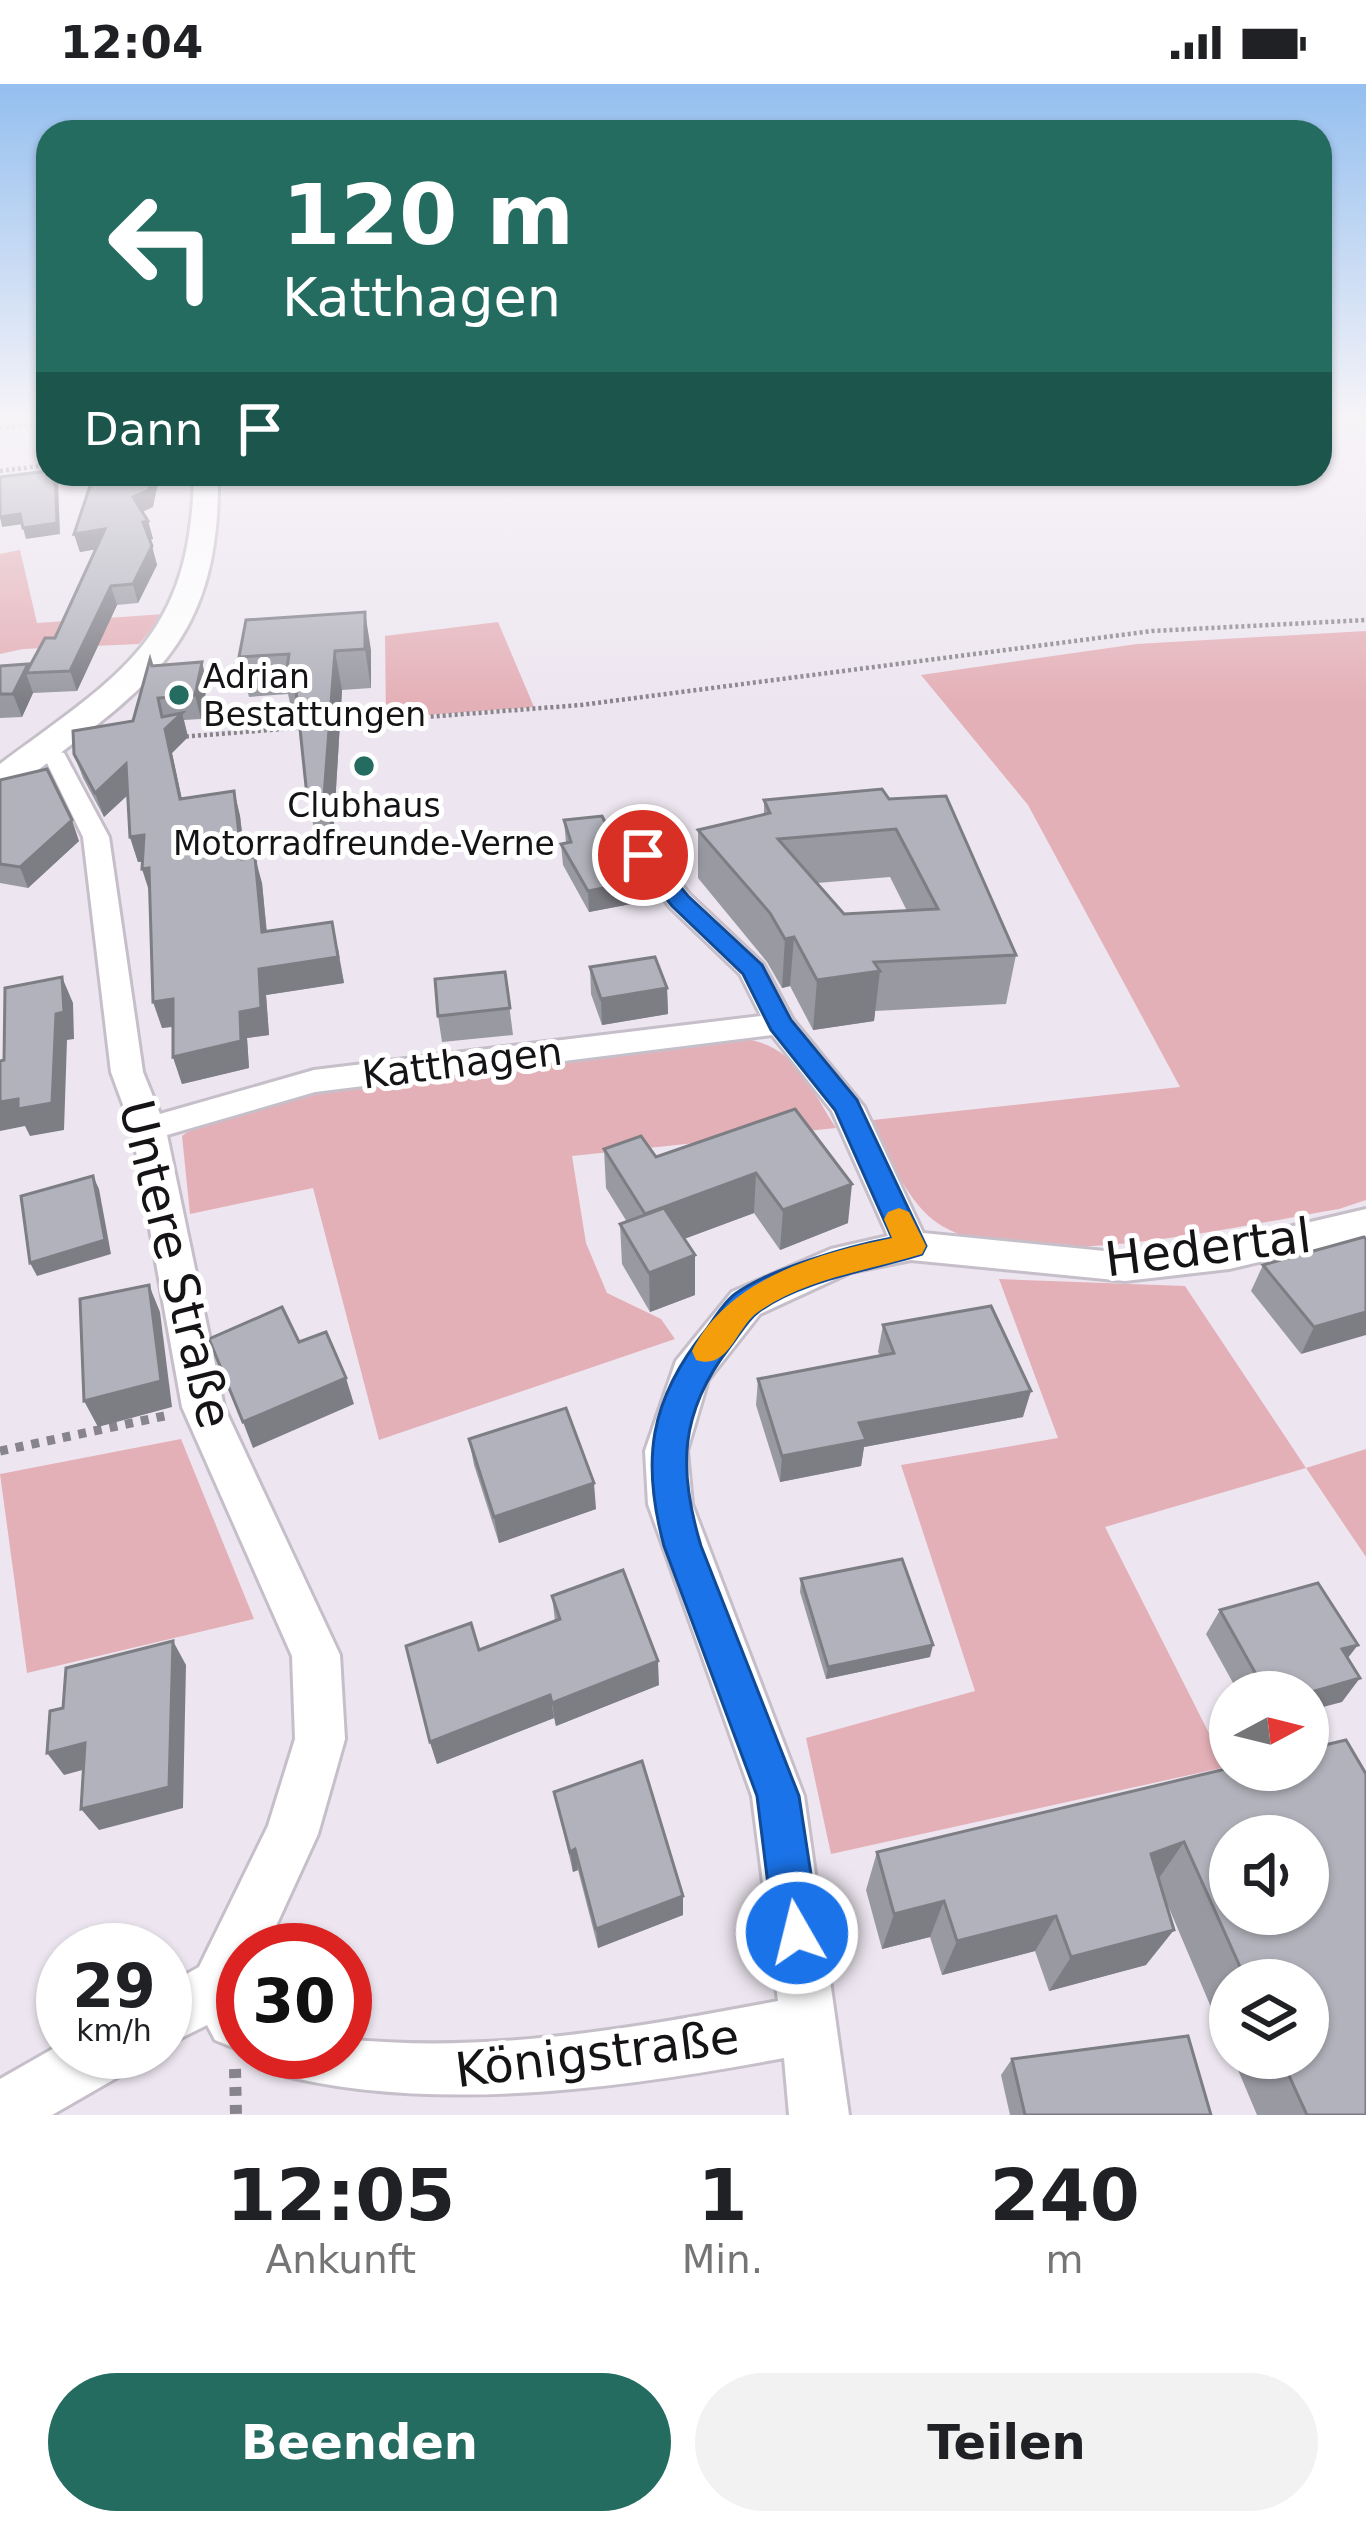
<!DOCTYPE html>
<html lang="de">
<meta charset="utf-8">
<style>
:root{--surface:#fff;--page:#f2f2f2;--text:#202124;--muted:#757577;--accent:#246b60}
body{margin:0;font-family:"DejaVu Sans",sans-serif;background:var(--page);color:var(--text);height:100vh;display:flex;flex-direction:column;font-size:45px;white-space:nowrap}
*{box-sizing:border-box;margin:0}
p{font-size:39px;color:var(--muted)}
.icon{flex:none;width:66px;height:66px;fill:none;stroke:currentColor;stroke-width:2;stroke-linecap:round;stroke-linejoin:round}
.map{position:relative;height:2031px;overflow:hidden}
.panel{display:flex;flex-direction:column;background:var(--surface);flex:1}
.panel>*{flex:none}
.guide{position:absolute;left:36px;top:36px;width:1296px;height:366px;border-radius:36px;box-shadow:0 3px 9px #0004;background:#246b60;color:#fff;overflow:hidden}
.needle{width:78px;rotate:83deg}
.fabs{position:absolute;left:1209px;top:1587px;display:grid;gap:24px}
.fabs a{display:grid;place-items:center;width:120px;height:120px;border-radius:50%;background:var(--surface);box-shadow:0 3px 9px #0004;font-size:60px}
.speed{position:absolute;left:36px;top:1839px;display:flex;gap:24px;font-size:60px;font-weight:700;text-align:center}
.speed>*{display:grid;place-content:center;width:156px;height:156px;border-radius:50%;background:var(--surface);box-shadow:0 3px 9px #0004;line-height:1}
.speed small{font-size:30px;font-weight:400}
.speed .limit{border:18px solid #d22;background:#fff;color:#111}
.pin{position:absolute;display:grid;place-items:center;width:102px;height:102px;color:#fff;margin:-51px;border:6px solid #fff;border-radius:50%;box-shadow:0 3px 12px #0007}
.me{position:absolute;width:132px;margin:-66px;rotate:352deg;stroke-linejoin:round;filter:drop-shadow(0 0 9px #0008)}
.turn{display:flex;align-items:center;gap:42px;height:252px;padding:0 48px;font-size:54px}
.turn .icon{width:156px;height:156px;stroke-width:2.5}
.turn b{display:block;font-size:84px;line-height:102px}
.then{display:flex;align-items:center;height:114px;padding:0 48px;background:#0003;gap:24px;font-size:45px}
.eta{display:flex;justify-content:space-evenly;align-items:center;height:204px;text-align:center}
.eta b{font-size:72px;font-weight:700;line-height:84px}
.primary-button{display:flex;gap:24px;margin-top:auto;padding:24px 48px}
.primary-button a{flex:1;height:138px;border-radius:72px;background:var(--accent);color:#fff;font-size:48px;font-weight:700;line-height:138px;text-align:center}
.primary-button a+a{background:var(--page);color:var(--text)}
.status{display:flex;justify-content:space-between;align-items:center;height:84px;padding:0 60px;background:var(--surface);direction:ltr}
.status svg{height:33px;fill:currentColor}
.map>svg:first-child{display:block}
.green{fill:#e4b0b7}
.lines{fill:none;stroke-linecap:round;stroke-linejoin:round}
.minor-casing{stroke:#c6bfc9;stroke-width:6}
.secondary-casing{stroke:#c6bfc9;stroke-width:6}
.path-far2{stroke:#88848b;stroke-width:4.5;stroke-dasharray:3 3;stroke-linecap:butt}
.path-far1{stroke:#88848b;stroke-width:9;stroke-dasharray:8 8;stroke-linecap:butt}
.path{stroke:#88848b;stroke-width:12;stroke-dasharray:9 9;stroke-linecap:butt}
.minor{fill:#fff;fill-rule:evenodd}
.secondary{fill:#fff;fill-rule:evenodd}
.wall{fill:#9999a2;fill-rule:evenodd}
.shaded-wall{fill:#7d7d84}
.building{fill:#b2b2bc;stroke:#7d7d84;stroke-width:3;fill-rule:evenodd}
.route{fill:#1a73e8;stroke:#114b97;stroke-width:3}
.slow{fill:#f59e0b}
.poi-dot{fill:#246b60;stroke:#fff;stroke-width:4.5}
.labels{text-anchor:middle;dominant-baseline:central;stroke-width:10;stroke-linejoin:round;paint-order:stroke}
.far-poi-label{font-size:33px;fill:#151316;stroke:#fff;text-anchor:start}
.street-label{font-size:39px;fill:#151316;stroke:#fff}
.near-street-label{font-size:48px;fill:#151316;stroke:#fff}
</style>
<div class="status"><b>12:04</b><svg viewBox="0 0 49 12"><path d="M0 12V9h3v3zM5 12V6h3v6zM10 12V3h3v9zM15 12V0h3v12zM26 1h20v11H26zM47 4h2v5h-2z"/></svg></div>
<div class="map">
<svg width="1366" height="2031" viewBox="0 0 1366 2031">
<rect width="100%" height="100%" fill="#ede6f0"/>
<!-- green -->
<g class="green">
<polygon points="20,466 37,539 164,530 139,560 23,565 0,570 0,470"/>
<polygon points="498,538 534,623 386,634 385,552"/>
<path d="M1366,547V1116L1339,1125C1242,1141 1026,1192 942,1142C906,1120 890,1073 873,1036L1180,1003L1028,721L921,591L1137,560Z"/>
<path d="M732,953C795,958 805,996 836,1044L572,1072L586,1159L607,1209L661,1235L675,1255L379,1356L313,1104L190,1130L182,1052L203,1036L331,1004Z"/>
<polygon points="999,1195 1185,1202 1306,1384 1366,1365 1366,1473 1306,1384 1105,1443 1226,1683 831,1770 806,1654 975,1607 901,1381 1058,1354"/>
<polygon points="181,1355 254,1535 27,1589 0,1390"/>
</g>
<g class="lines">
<!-- minor casing -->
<g class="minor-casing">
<g id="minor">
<path d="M37,663L64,669L109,753L143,988L160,1030L314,986L761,932L740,890L670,823L630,771L643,763L652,765L690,811L763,880L793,936L864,1023L923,1149L1125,1169L1229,1157L1366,1125V1153L1229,1185L1125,1197L911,1176L851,1188L760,1230L708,1296L687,1367L692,1420L804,1712L849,2031H789L784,1974C623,2004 432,2031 274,1989L266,1968H345V1955C491,1970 635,1944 778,1917L752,1712L648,1420L645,1367L676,1277L732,1208L831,1165L888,1152L832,1027L772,951L315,1008L167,1051L224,1323L340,1571L345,1655L318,1750L265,1866H243L245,1968L215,1956L207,1941L165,1962V1902L199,1883L268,1742L295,1655L292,1572L182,1323L132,1045L111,988L83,753L47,679L25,670Z"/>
<polygon points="63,1959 63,1968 133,1968 125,1989 52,2031 0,2031 0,1995"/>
</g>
</g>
<!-- secondary casing -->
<g class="secondary-casing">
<path id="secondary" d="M194,390H218C221,567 140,607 13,705L0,708V680C121,590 191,555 194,390Z"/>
</g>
<!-- path-far2 -->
<g class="path-far2">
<polyline points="0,344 48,339"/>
<polyline points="0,387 48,381"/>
<polyline points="335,640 581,621 1152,547 1366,536"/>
<polyline points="180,653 308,643"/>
</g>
<!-- path-far1 -->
<polyline class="path-far1" points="0,1367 169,1331"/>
<!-- path -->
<polyline class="path" points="235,1985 236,2031"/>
<!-- minor -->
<use href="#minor" class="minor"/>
<!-- secondary -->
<use href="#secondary" class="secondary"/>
</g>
<!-- wall -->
<g class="wall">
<polygon points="153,423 142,428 148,437 153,455 150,456 157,481 138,519 117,521 77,607 33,609 22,633 0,634 0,582 28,580 29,584 55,554 96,465 80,468 74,450"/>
<polygon points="246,536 371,566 371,604 342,606 333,754 316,754 307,712 299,637 294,637 288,610 249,613 239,573"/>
<polygon points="202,578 207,601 201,635 184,636 188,653 172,669 182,715 234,707 240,732 245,775 262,799 267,848 338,864 344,899 266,911 269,951 247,954 249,984 182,1000 173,973 173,943 162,944 150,808 142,778 138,778 130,753 128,711 104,733 83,694 74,670 133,637 152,582"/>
<polygon points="0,696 79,757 28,804 0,799"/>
<path d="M889,715L1016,871L1006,920L875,927L874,937L813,946L790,902L782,904L767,878L698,794V746L764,730V716ZM890,793L907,827L844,830L817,799Z"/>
<polygon points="564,736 636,819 589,828 563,781 561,760 566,759"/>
<polygon points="590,883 667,904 668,930 602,941 591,910"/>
<polygon points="505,888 513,951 442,958 438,932"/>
<polygon points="795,1025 848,1139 780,1166 754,1129 684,1155 695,1171 695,1211 650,1228 622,1180 620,1140 627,1138 606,1104 604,1065 656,1073"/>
<polygon points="1364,1153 1301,1270 1251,1207 1263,1181"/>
<polygon points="883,1241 1023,1333 864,1363 861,1382 780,1398 756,1321 758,1295 880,1271 878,1268"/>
<polygon points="469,1355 596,1425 499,1459 474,1381"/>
<polygon points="801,1495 930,1573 826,1595 800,1508"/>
<polygon points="552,1512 659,1601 556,1642 554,1634 437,1680 430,1658 479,1566 555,1537"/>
<polygon points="1220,1526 1342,1618 1308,1608 1238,1608 1206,1550"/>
<polygon points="1230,1684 1366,2031 1257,2031 1233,1974 1308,1974 1308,1896 1230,1896 1230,1968 1166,1817 1146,1881 1049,1907 1035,1867 942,1891 930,1853 882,1865 866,1806 877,1768"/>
<polygon points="554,1708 683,1831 598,1864 578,1786 573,1788"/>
<polygon points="1012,1975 1211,2031 1010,2031 1001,1991"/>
</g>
<!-- shaded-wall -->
<g class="shaded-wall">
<polygon points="55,390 58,396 60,450 26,455 23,444"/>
<polygon points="152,390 160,390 153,423 138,430 133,413"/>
<polygon points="20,430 23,440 2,443 0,433"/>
<polygon points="148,437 153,455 148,456 143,438"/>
<polygon points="105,445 110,463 80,468 74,450"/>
<polygon points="152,462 157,481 138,519 133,500"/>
<polygon points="111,502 117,521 77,607 70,587"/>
<polygon points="365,528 371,566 371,604 365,565"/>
<polygon points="335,567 342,606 333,754 324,712"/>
<polygon points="202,578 207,601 201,635 195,611"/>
<polygon points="28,580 31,589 26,589 33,609 22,633 13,610"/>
<polygon points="158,614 166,644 182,629 188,653 172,669 187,740"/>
<polygon points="126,680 134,705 104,733 95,709"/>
<polygon points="234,707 240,732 248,801 242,775"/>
<polygon points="72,736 79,757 28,804 20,783"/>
<polygon points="144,751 152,776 138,778 130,753"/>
<polygon points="255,773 262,799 269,875 262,848"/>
<polygon points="149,784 150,810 142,785"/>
<polygon points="635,798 636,819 589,828 588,807"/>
<polygon points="332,838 344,899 266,911 269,951 247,954 249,984 182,1000 173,973 240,928 259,885"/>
<polygon points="794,853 790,902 782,904 785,855"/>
<polygon points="880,887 874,937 813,946 817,896"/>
<polygon points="62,893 73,919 74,955 67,956 64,1046 30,1052 25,1042 0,1047 0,1018 18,1015 56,930"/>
<polygon points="667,904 668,930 602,941 601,915"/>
<polygon points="173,915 182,941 162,944 153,918"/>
<polygon points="756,1089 754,1129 646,1169 645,1130"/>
<polygon points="93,1092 99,1105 111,1170 37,1192 30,1179"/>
<polygon points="852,1100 848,1139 780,1166 783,1126"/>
<polygon points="695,1171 695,1211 650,1228 649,1189"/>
<polygon points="149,1201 160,1228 172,1323 98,1343 84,1317"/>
<polygon points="1366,1228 1366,1251 1301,1270 1314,1243"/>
<polygon points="346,1294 354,1320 253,1364 243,1338"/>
<polygon points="1031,1307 1023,1333 864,1363 861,1382 780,1398 782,1372 859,1339"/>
<polygon points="594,1399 596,1425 499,1459 494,1433"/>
<polygon points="173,1557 186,1581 183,1724 99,1746 81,1725"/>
<polygon points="933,1561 930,1573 826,1595 828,1583"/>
<polygon points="1358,1561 1340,1584 1342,1565"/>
<polygon points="658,1577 659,1601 556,1642 552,1619"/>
<polygon points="1360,1594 1342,1618 1308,1627 1308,1609"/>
<polygon points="550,1611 554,1634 437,1680 430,1658"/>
<polygon points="85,1659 101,1681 64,1691 47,1669"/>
<polygon points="1184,1758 1157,1797 1151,1770"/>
<polygon points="575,1765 578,1786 573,1788 570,1768"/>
<polygon points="683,1812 683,1831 598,1864 596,1845"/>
<polygon points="944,1817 930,1853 882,1865 894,1830"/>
<polygon points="1056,1832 1035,1867 942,1891 957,1857"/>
<polygon points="1174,1846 1146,1881 1049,1907 1071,1873"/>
</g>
<!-- building -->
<g class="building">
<polygon points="48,387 48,390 55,390 57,439 23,444 20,430 0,433 0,393"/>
<polygon points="94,390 152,390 149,406 133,413 148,437 143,438 152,462 133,500 111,502 70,587 26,589 45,554 55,554 105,445 74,450"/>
<polygon points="365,528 365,565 335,567 324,712 307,712 295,597 285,598 289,570 239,573 246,536"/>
<polygon points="150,575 152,582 202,578 195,611 158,614 162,633 182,629 165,645 180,715 234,707 242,775 255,773 262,848 332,838 338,873 259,885 261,924 240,928 241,957 173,973 173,915 153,918 149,784 142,785 144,751 130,753 126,680 95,709 74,670 73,647 133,637"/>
<polygon points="28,580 13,610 0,610 0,582"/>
<polygon points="47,685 72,736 20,783 0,780 0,696"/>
<path d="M882,705L889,715L946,712L1016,871L874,878L880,887L817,896L794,853L785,855L770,829L698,746L770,729L764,716ZM896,745L938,825L844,830L778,755Z"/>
<polygon points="602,732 635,798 588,807 561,760 571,758 564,736"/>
<polygon points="655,873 667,904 601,915 590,883"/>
<polygon points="505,888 510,924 438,932 435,895"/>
<polygon points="62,893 64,928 56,930 52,1019 18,1025 18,1015 0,1018 0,977 4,976 5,904"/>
<polygon points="795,1025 852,1100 783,1126 756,1089 645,1130 604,1065 641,1052 656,1073"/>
<polygon points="93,1092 105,1156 30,1179 21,1112"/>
<polygon points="664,1124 695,1171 649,1189 620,1140"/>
<polygon points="1364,1153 1366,1155 1366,1228 1314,1243 1263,1181"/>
<polygon points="149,1201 161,1297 84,1317 80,1215"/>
<polygon points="991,1222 1031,1307 859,1339 866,1356 782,1372 758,1295 894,1269 883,1241"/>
<polygon points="282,1223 299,1258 326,1248 346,1294 243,1338 209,1255"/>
<polygon points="566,1324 594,1399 494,1433 469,1355"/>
<polygon points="902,1475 933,1561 828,1583 801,1495"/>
<polygon points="623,1486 658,1577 552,1619 550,1611 430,1658 406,1562 471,1539 479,1566 560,1535 552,1512"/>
<polygon points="1318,1499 1358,1561 1342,1565 1360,1594 1308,1609 1266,1608 1220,1526"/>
<polygon points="173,1557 169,1703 81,1725 85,1659 47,1669 50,1627 63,1624 66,1584"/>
<path d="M1346,1656L1366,1690V2031H1307L1281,1974H1308V1896H1246L1184,1758L1151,1770L1174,1846L1071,1873L1056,1832L957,1857L944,1817L894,1830L877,1768L1230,1684V1686H1308V1665ZM1230,1752H1308V1830H1230Z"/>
<polygon points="642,1677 683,1812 596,1845 575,1765 570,1768 554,1708"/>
<polygon points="1188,1952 1211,2031 1025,2031 1012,1975"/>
</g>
<!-- sky -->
<linearGradient id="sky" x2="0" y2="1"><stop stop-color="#94bfef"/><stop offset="0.54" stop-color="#f7f4f8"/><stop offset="1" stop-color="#f7f4f8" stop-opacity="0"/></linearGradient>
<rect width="1366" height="619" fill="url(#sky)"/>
<!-- route -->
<path class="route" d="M643,765L651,767L688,812L762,881L791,936L857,1016L926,1162L922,1170C872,1186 800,1196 758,1228C747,1236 738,1253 729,1264C679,1329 678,1386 701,1462L799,1712L820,1849L813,1865L797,1872L781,1865L774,1849L757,1712L664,1462C641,1377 649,1316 706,1246C714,1235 724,1218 735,1210C769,1185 850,1162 892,1154L835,1026L771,946L743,890L672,822L635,776V767Z"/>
<!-- slow -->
<path class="slow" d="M899,1124L909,1128L926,1162L922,1170C868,1187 806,1194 758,1228C736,1243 729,1287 696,1276L692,1267C728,1195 818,1169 892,1154L884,1135L888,1128Z"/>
<!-- markers -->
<g class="poi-dot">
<circle cx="179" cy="611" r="12"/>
<circle cx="364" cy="682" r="12"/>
</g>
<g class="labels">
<!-- far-poi labels -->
<g class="far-poi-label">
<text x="203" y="592">Adrian<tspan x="203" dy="38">Bestattungen</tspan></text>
<text x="364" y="721" text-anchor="middle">Clubhaus<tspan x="364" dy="38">Motorradfreunde-Verne</tspan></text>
</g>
<!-- street labels -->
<g class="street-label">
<text transform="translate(462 979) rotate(-7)">Katthagen</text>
</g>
<!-- near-street labels -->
<g class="near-street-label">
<text transform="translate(1208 1163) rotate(-7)">Hedertal</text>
<text transform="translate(176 1180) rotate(76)">Untere Straße</text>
<text transform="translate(597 1969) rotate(-7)">Königstraße</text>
</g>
</g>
</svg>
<div class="fabs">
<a><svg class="needle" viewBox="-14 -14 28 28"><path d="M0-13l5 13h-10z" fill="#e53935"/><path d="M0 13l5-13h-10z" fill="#757577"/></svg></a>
<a><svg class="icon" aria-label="sound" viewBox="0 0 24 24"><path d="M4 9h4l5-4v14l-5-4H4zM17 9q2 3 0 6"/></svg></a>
<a><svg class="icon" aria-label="layers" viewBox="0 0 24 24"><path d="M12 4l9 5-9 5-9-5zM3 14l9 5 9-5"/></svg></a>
</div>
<div class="speed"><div>29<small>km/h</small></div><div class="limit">30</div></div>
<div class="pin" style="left:643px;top:771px;background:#d93025"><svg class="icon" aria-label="arrive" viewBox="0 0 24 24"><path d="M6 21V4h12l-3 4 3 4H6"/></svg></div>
<svg class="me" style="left:797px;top:1849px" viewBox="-20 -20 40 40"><circle r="17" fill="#1a73e8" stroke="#fff" stroke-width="3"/><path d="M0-11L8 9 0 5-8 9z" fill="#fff"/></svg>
<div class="guide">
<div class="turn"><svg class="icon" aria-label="left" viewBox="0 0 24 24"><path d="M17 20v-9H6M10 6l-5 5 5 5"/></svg><div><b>120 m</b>Katthagen</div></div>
<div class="then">Dann<svg class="icon" aria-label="arrive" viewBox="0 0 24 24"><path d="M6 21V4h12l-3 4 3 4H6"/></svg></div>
</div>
</div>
<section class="panel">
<div class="eta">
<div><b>12:05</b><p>Ankunft</p></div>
<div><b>1</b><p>Min.</p></div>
<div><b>240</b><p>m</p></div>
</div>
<div class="primary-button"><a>Beenden</a><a>Teilen</a></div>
</section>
